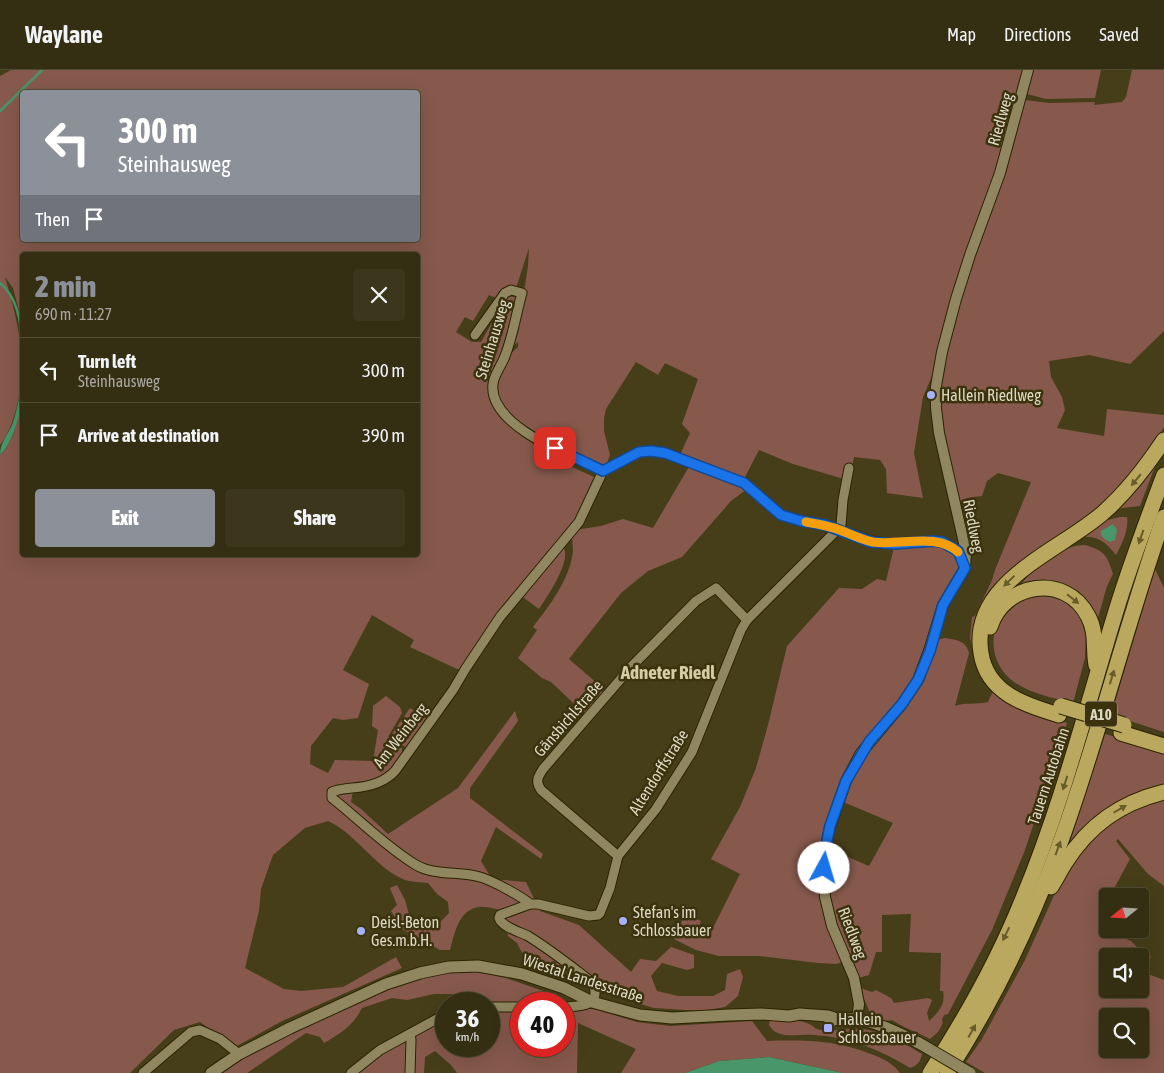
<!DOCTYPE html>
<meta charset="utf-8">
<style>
:root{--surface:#342e13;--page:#3c361c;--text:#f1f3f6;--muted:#a9a8a0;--line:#4e4a33;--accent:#8c9099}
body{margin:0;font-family:"Asap Condensed",sans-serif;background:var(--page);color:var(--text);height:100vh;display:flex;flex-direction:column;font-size:19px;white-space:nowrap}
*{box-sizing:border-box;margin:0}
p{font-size:16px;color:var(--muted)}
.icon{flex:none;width:28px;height:28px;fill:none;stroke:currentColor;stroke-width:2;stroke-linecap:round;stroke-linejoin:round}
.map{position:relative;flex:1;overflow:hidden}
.side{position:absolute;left:20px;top:182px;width:400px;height:305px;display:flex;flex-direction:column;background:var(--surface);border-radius:5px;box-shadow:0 5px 20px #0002,0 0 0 1px var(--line)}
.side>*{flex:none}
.top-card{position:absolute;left:20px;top:20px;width:400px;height:152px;border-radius:5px;box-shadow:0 5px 20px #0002,0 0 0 1px var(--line);background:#8c9099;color:#fff;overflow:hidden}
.needle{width:32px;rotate:252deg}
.buttons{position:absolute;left:1099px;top:818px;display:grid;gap:10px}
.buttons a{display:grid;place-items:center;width:50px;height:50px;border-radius:5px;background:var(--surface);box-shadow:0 5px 20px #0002,0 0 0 1px var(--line);font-size:25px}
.speed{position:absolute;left:435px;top:922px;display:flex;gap:10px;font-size:25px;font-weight:700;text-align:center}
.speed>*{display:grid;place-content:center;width:65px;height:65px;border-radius:50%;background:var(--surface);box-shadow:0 5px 20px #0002,0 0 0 1px var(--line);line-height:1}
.speed small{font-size:12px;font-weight:400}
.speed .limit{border:8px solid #d22;background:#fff;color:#111}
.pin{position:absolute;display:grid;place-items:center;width:42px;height:42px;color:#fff;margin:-21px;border-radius:10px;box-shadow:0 2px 8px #0006}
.me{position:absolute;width:55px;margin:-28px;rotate:6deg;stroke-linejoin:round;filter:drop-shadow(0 0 4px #0008)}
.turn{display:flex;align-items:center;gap:18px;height:105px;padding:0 15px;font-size:22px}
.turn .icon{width:65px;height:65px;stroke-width:2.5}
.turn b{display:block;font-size:35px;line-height:42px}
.then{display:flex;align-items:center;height:48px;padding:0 15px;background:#0003;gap:10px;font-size:19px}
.round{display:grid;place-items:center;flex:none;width:52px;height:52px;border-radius:5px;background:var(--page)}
.headline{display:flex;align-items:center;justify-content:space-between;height:85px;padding:0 15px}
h1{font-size:30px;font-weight:800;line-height:38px;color:var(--accent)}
.cta{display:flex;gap:10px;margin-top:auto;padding:10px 15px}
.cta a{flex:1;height:58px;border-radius:5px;background:var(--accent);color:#fff;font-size:20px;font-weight:800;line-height:58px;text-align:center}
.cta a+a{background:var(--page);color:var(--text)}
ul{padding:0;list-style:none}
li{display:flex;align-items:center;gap:15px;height:65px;padding:0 15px;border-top:1px solid var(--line)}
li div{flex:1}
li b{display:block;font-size:19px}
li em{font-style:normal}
header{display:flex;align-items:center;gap:30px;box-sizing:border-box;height:70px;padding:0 25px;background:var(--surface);border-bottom:1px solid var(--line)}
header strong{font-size:24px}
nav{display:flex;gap:28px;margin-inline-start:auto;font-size:18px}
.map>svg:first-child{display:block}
.green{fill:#86594c;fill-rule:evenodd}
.water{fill:#48966a}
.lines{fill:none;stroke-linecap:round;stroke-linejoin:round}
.stream{stroke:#48966a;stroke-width:2.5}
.minor-casing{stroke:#2c2400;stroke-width:11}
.tertiary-casing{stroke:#2c2400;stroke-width:12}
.secondary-casing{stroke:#2c2400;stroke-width:13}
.motorway-casing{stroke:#2c2400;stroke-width:17}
.minor{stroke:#908761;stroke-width:9}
.tertiary{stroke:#908761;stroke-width:10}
.secondary{stroke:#908761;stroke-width:11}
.motorway{stroke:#b9a85e;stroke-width:15}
.secondary-bridge-casing{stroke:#2c2400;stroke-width:13;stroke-linecap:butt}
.motorway-bridge-casing{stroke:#2c2400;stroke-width:17;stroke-linecap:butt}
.secondary-bridge{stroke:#908761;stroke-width:11}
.motorway-bridge{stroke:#b9a85e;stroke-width:15}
.oneway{fill:#685c2a}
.route-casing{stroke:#114b97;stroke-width:12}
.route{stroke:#1a73e8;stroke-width:9}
.slow{stroke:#f59e0b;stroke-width:9}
.poi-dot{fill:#a6b1fc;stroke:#3c330e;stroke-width:2}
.labels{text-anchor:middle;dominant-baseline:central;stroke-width:5;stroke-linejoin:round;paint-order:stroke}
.shield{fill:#3c330e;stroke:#ada78e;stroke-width:1}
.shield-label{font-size:15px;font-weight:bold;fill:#ded9c5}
.street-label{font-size:16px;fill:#ded9c5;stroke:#3c330e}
.poi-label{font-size:16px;fill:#ded9c5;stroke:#3c330e;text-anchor:start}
.quarter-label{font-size:19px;font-weight:bold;fill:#d5cca3;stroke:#3c330e}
</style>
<header>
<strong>Waylane</strong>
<nav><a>Map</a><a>Directions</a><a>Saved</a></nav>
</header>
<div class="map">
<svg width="1164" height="1003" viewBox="0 0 1164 1003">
<rect width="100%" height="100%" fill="#463e19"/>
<!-- green -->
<g class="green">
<path d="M11,0H1026L939,290L923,327L914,383L923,428L887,423L886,399L880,390L854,387L852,398L844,409L793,394L759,380L744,409L680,385L690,363L682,354L698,309L665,293L658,305L636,292L606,339L604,348V361L610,385L605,398L570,383L527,359L499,335L495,316L504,293L510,290L507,287L518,277V272C502,285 502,286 494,305C490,315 488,325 493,335C504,358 553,379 575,391L572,397L594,407L575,449L577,450L461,599H457L410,577L414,570L372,545L343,600L369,614L358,648L343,650L333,648L311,676L310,694L328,703L335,690L373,691L378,660L372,656L373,636L386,626L400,637L402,643L388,667L402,678V683L388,705L354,716L351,732L361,739L388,764L458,718L515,641L518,651L470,718V728L543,784L541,789L496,757L481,791L492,809L526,812L540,841L579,855L631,902L640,889L656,891L671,877L694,885V898L687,900L662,893L651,906L657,921L678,926H713L725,920L727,904L740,899L743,907L738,926L725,937L701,941L654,938L620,928L567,904L526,890L517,873L508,866L506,841C498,840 487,836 479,837C458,840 455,863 450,880H440L402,859L391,841L397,835L390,818L397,815L405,830L410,848L422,857L439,853L449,843L448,832L437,824L428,813C421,812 412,812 405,810C375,798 358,765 328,751L305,758L273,785L261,819L259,841L245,898L284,919L301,921L343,917L396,887L402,898L282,951L235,977L200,952L174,960L130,1003H0V385C14,372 18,349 22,331V485H418V185H22V252L13,218L5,207C18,252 29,294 16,340C12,353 8,365 0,375V6ZM22,22H418V170H22ZM529,178L528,196L523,228L507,226L481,272H472L456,262L465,247L473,251L489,225L496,228L516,218Z"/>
<polygon points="1030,0 1101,0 1095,28 1046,29 1027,24 1030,12"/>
<polygon points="1132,0 1164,0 1164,261 1130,294 1089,285 1049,291 1051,307 1062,327 1065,340 1057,358 1104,366 1107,339 1164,345 1164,357 1146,386 1133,403 1108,428 1077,454 1030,487 974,585 970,568 972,547 975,546 992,510 995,500 1031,412 998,403 987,411 982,426 967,428 957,435 938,336 945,281 1022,36 1025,30 1049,33 1095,32 1094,35 1122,32 1126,27"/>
<polygon points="1157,391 1140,436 1114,439"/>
<path d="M690,395L747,419L731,431L682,487L648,501L621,523L569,589L606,621L586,645L551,612L542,608L518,588L537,560L533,557C550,535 570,509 573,481C573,476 572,471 572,466L575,460L601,456L623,449L653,458Z"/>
<path d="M1120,447H1127C1129,460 1122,474 1116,485C1107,473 1097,465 1082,467L1104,451Z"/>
<path d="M931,474C948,477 952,479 961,494L915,610L859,683L822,800L842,890L840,893L836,894L818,893L759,886H719L696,880L674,869L675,862L686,844L701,851L698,858L710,864L740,804L711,789L740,737L756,698L768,655L787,576L839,518L862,519L877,509L886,511L894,477Z"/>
<path d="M1085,475C1105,481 1107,485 1113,504L1107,516L1096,555L1071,522L1017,520C1028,503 1050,485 1069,478C1074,476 1080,475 1085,475Z"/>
<path d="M563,477C573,489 547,527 539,539L520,525Z"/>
<polygon points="1155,499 1164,518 1164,662 1111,645"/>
<path d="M1035,523L1057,526L1078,539L1086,553L1085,588L1073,633C1053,628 1031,624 1014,612C993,597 987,568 1001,547C1003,543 1004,539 1007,537C1015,531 1026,527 1035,523Z"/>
<path d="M945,568C956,570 966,570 969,583L955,636C966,632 976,635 988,632L994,619L1026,640L1067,653L1025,780L992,860L948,944L944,945L942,950L943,953L938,962L930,969C917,962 904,958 892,950L884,951L870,944C868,934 862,928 860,918L872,922L876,920L891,928L894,933L928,928L932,930L927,943L929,951C938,943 946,934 943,921H940L941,883L909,882L911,844L882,845V882H876L869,905L858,908L845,881L828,831L829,779L869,796L893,753L841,731L849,710L888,652L937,570Z"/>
<polygon points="410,638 426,648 407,678 390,667"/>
<polygon points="1105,664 1164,680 1164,718 1073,773 1070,772"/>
<path d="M1164,728V816L1148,804L1118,769L1116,771L1130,789L1110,826H1108L1107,830L1099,845L1104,859L1131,871L1142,882L1151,886L1140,913V886H1108V919H1140V914L1143,915L1148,904L1164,910V1003H985L966,992L982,969L1025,890L1056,821L1075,788L1098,760L1118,745ZM1108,946H1140V979H1108Z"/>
<path d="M474,901L506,908L552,924L557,930L489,934H454L466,930L464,924H434L407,930L392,928L362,938C354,955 340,964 324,973L320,967L306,963L247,1003H223L251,983L354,934L402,914L436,904Z"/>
<path d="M564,939H594L637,952L670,956L752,951L767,971C805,970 835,970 871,984C882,988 893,993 900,1003H843L769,987L719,991L685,1003H621L636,979L578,953L577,1003H457L451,995L435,981L425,987L424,1003H413L415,964L435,953L446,951V976H489V941L490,940H521V976H564Z"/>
<path d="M788,949C795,951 805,951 811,955C815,957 816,960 821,960C832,962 842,959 853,959C879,958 901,971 922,984C921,991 917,996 910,998C881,980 849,967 815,965C799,963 778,971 769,955L770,950Z"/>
<polygon points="404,970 408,975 407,1003 354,1003 381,983"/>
</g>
<!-- water -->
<g class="water">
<path d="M21,295C29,316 17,370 0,385C0,373 7,366 12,355C19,335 22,317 21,295Z"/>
<path d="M1113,454L1117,460L1115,470L1110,472C1106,469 1099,467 1101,461Z"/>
<polygon points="769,987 843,1003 685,1003 719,991"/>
</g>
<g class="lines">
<!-- stream -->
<g class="stream">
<polyline points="0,41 42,0"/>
<path d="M0,213C18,228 22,255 22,278"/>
</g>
<!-- minor casing -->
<g class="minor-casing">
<g id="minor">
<path d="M475,265L505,223L511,220L522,223C516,244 513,266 505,286C502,295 494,304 493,314C488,356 571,386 603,401"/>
<polyline points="603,401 639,382 651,381 665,383 744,413 781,445 801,451 825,455 871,471 893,474 933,471 941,472 958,481 964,495"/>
<path d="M618,786L541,720C535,711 538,707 543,699L631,597L696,531L716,518L747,550"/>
<path d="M530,834C523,827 491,810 480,807C460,801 435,806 416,795C386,777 360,750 332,728V722C339,719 344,719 352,718C368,717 384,713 395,701L453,620L466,598L500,547L579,452L603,401"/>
<polyline points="489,937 521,937"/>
<path d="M564,937C580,936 602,937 593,913C572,897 551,880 528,866C520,862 502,857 499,848L500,845L530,834H538L589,846L598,845L600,843L610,818L618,786L656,739L692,682L741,560L747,550L838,459L841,455L843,430L849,398"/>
<polyline points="143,1003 191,962 200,960 220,969 239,984"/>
<polyline points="351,1003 380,980 446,944"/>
<polyline points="410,1003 411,970 410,964"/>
</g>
</g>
<!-- tertiary casing -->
<g class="tertiary-casing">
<polyline id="tertiary" points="857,949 859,934 854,908 832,856 825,827 824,811 825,781 830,757 846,711 861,683 902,634 918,610 929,581 943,535 965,498 966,482 939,363 936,338 936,316 942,282 956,229 970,185 1000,103 1028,0"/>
</g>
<!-- secondary casing -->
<g class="secondary-casing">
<g id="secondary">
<path d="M830,951C859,942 893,960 919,973"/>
<polyline points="211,1003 239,984 290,958 386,914 420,903 449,897 478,896 522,904 564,918 592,932 640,945 672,948 729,945 761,944 789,946 800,944 828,946 837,949"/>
</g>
</g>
<!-- motorway casing -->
<g class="motorway-casing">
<g id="motorway">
<path d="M990,557C1004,512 1066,503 1088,546C1097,562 1093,579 1096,595"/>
<path d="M1059,645C1025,635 987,623 981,583C969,512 1060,481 1103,443C1128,421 1146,397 1164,370"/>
<polyline points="1121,663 1164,676"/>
<path d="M1051,817C1056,809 1060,801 1065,793C1089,755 1120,733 1164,722"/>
<path d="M930,1003C965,949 997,892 1021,833C1061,738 1086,639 1116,541C1130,495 1147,450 1164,405"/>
<path d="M947,1003C992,933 1029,857 1058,779C1098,671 1125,557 1164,447"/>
</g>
</g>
<!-- minor -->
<use href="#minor" class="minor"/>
<!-- tertiary -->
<use href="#tertiary" class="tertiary"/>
<!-- secondary -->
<use href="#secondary" class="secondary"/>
<!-- motorway -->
<use href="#motorway" class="motorway"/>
<!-- secondary-bridge casing -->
<g class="secondary-bridge-casing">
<polyline id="secondary-bridge" points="919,973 970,1003"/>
</g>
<!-- motorway-bridge casing -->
<g class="motorway-bridge-casing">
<polyline id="motorway-bridge" points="1061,636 1124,655"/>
</g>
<!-- secondary-bridge -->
<use href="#secondary-bridge" class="secondary-bridge"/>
<!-- motorway-bridge -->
<use href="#motorway-bridge" class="motorway-bridge"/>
</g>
<!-- one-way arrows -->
<defs><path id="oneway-solid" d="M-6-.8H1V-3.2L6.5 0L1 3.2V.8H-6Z" transform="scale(1.25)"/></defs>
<g class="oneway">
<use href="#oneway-solid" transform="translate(1136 410) rotate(130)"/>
<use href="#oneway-solid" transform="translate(1141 467) rotate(109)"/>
<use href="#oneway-solid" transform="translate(1009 511) rotate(136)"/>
<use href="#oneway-solid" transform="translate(1073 529) rotate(38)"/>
<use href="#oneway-solid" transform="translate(1112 607) rotate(-73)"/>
<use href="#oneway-solid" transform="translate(1065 713) rotate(108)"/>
<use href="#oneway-solid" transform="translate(1120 739) rotate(-30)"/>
<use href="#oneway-solid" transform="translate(1058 778) rotate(-70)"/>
<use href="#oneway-solid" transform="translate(1006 864) rotate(116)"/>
<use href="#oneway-solid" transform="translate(972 961) rotate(-61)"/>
</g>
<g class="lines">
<!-- route casing -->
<g class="route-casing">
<polyline id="route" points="555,378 603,401 639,382 651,381 665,383 744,413 781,445 801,451 825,455 871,472 894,474 933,471 942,472 958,481 965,498 943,535 930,581 918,610 902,634 869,672 846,711 830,756 825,781 824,798"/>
</g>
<!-- route -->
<use href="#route" class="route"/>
<!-- slow -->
<path class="slow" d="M806,452C818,454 829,456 840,460C850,464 862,470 873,472C900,476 937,462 958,482"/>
</g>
<!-- markers -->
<g class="poi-dot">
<circle cx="931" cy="325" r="5"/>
<circle cx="623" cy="851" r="5"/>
<circle cx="361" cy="861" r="5"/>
<rect x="823" y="953" width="10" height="10" rx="2.5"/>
</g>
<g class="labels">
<!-- shield labels -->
<rect class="shield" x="1085" y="631.5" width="32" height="25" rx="4"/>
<g class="shield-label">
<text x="1101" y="644">A10</text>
</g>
<!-- street labels -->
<g class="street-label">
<text transform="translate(1000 49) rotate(-74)">Riedlweg</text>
<text transform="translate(492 269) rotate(-73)">Steinhausweg</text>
<text transform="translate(974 456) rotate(79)">Riedlweg</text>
<text transform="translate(568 648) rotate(-49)">Gänsbichlstraße</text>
<text transform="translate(400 665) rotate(-52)">Am Weinberg</text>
<text transform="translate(658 702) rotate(-58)">Altendorffstraße</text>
<text transform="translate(1048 706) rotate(-72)">Tauern Autobahn</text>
<text transform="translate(853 863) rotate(69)">Riedlweg</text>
<text transform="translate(583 908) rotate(18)">Wiestal Landesstraße</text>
</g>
<!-- poi labels -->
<g class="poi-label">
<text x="941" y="325">Hallein Riedlweg</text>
<text x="633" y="842">Stefan's im<tspan x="633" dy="18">Schlossbauer</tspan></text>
<text x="371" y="852">Deisl-Beton<tspan x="371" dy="18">Ges.m.b.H.</tspan></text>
<text x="838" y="949">Hallein<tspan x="838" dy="18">Schlossbauer</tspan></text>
</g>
<!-- quarter labels -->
<g class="quarter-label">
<text x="668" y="602">Adneter Riedl</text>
</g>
</g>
</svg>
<div class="buttons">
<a><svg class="needle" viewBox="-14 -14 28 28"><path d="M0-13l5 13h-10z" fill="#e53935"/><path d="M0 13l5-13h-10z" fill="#a9a8a0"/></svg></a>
<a><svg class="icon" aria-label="sound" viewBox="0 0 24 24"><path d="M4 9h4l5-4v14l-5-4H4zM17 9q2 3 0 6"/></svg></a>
<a><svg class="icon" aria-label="search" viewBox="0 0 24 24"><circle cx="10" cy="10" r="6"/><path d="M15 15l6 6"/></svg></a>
</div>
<div class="speed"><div>36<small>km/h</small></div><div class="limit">40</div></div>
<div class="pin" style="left:555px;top:378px;background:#d93025"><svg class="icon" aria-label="arrive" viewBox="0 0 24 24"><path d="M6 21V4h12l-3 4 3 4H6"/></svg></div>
<svg class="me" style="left:824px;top:798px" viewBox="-20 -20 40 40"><circle r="19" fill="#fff"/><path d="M0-13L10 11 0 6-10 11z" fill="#1a73e8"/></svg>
<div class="top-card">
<div class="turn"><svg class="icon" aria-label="left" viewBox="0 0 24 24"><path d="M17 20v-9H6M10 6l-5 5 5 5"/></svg><div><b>300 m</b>Steinhausweg</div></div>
<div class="then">Then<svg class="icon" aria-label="arrive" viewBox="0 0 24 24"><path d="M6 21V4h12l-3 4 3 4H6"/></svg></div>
</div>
<section class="side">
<div class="headline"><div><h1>2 min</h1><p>690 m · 11:27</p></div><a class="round"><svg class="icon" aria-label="close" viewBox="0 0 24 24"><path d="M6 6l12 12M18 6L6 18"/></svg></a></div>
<ul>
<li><svg class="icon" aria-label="left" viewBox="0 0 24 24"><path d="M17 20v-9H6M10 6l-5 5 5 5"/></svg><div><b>Turn left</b><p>Steinhausweg</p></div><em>300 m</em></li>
<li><svg class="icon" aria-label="arrive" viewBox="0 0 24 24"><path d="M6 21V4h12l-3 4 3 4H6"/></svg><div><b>Arrive at destination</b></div><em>390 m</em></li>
</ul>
<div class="cta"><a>Exit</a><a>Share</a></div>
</section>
</div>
